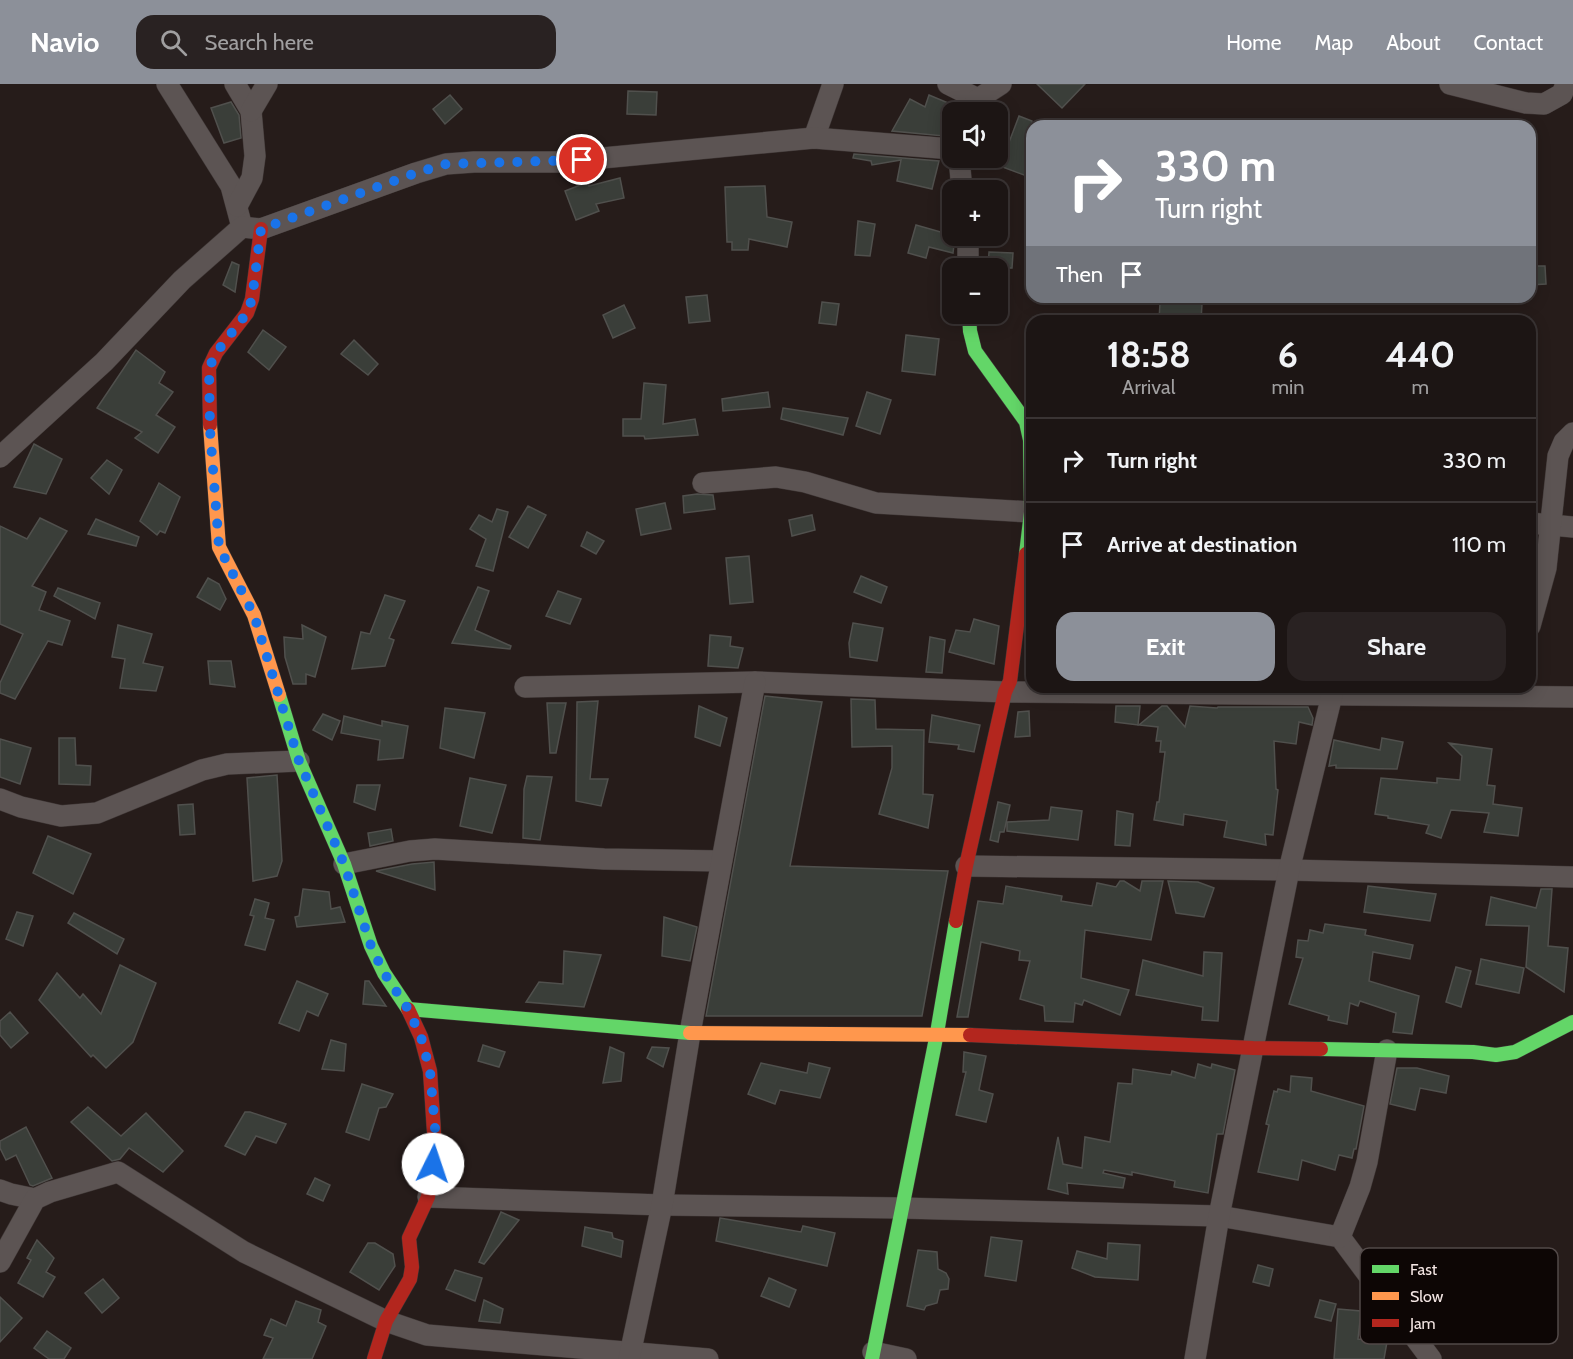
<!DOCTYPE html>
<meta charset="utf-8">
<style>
:root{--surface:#1c1514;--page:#292222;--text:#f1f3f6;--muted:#a09fa0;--line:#3a3434;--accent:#8c9099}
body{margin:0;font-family:Cabin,sans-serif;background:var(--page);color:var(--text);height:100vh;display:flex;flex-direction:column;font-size:22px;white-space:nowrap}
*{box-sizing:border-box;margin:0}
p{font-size:20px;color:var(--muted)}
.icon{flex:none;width:33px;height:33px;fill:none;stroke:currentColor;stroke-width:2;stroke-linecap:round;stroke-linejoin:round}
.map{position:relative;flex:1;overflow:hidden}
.sheet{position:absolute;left:1026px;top:231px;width:510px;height:378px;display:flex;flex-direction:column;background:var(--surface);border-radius:18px;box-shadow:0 3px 15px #0003,0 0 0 2px var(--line)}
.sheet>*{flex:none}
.top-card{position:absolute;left:1026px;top:36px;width:510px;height:183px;border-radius:18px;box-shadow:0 3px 15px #0003,0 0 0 2px var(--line);background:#8c9099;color:#fff;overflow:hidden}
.fabs{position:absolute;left:942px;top:18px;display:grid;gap:12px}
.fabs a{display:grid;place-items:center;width:66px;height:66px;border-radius:12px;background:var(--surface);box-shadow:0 3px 15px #0003,0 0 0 2px var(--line);font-size:30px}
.pin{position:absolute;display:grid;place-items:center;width:51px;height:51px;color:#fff;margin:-26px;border:3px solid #fff;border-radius:50%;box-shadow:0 2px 6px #0007}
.me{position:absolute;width:66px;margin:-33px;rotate:4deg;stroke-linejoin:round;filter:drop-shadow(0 0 4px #0008)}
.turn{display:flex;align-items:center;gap:21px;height:126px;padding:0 30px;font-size:27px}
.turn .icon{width:78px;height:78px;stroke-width:2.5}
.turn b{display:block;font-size:42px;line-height:51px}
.then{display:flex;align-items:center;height:57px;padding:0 30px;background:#0003;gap:12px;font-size:22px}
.eta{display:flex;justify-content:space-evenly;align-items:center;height:102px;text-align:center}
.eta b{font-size:36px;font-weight:700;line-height:42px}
.primary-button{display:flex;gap:12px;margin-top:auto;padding:12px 30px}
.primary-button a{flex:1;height:69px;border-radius:18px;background:var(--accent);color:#fff;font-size:24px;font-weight:700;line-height:69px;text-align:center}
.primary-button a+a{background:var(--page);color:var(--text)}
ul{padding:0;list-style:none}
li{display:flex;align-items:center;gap:18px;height:84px;padding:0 30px;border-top:2px solid var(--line)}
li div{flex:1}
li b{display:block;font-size:22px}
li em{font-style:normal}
header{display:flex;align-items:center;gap:36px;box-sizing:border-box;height:84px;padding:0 30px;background:var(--accent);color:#fff}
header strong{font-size:28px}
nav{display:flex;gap:33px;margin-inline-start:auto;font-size:21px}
.search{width:420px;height:54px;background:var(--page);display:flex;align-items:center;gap:15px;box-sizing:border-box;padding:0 21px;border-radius:18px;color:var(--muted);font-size:22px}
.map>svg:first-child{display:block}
.building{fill:#3a3e39;stroke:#50504d;stroke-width:1.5}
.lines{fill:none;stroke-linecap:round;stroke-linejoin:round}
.street-casing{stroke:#3f3736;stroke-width:22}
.fast-casing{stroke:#3f3736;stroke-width:15}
.slow-casing{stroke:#3f3736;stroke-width:15}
.jam-casing{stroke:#3f3736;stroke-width:15}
.street{stroke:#5c5453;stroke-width:21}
.fast{stroke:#63d668;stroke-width:14}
.slow{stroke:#ff974d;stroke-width:14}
.jam{stroke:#b3261e;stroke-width:14}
.route{stroke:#1a73e8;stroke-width:10;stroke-dasharray:0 18}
.key{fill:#0d0605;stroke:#524948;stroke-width:1.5}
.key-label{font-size:16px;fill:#f3e5e3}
</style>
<header>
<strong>Navio</strong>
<div class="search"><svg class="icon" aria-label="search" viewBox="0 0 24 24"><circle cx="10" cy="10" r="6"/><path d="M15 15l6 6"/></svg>Search here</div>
<nav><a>Home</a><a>Map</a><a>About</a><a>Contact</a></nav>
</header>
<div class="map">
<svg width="1573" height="1275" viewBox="0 0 1573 1275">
<rect width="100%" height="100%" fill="#261c1a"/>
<!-- building -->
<g class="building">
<polygon points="1037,0 1085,0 1062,24"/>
<polygon points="628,7 657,8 656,31 627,30"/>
<polygon points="450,11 462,25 445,40 433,25"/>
<polygon points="929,11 953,21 953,28 944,52 892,47 910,15 925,23"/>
<polygon points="231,18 239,31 241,54 224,59 211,24"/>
<polygon points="1019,32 1032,37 1032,94 1000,82"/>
<polygon points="854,70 939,77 932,105 897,97 901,76 872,81 871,77 853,74"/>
<polygon points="620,94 624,114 596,120 599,127 576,136 565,107 588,98 589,102"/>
<polygon points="765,102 767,133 792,138 787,163 749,155 748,166 732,166 732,158 727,158 725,103"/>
<polygon points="858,137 875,140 870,172 855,171"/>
<polygon points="916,141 955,152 953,169 929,163 926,174 908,169"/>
<polygon points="989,168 1013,169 1012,184 988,184"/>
<polygon points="232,178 239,181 235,208 223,201"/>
<polygon points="1530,182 1545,182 1546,200 1530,201"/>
<polygon points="707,211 710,237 689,239 686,213"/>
<polygon points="822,218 839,220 836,241 819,239"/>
<polygon points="1160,219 1202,220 1201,237 1159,237"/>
<polygon points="624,221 635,244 613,254 603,231"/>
<polygon points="263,246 286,263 269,286 248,268"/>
<polygon points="906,251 939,255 935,291 902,287"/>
<polygon points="354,256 378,280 368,291 341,270"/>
<polygon points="136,266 165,288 159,299 173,308 156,331 175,343 158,369 135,354 142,348 97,324"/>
<polygon points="644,299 666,301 663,340 695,335 698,351 645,355 644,352 623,352 623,335 641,335"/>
<polygon points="768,308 770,323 723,327 722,315"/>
<polygon points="867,308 891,316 880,350 856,342"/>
<polygon points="783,324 848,334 843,351 781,335"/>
<polygon points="34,360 62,375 46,410 14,403"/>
<polygon points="107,376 122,386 109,410 91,394"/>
<polygon points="159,399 180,413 165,449 160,447 157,451 140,437"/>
<polygon points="697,410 713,411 715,425 684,429 683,412"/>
<polygon points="665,419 671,445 641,451 636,425"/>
<polygon points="528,422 546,431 528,464 509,453"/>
<polygon points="497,425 508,428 493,487 476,482 486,455 470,445 479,431 492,438"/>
<polygon points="812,431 815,446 792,452 789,436"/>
<polygon points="40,434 67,447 32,502 46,508 39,526 70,537 62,561 48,557 15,615 0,609 0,599 23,550 0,540 0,442 27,455"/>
<polygon points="96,435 139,453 136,462 88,450"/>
<polygon points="587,448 604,457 596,470 581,462"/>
<polygon points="749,472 753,518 730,520 726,474"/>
<polygon points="861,492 887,503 881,519 854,508"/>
<polygon points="208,494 219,500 226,515 220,526 197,513"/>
<polygon points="478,503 489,507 475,546 511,562 510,565 452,559"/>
<polygon points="58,504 100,519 95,535 54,512"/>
<polygon points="558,507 581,515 570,540 546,532"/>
<polygon points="385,511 405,517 389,554 394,556 385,582 352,585 361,548 370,550"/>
<polygon points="974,535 999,542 994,580 949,568 956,546 970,548"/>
<polygon points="853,539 883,544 877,577 850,573 849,559"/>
<polygon points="118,541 152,550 143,579 163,583 156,607 120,604 125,575 112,573"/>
<polygon points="302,541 326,553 315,593 306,590 306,600 293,600 285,573 284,553 303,555"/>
<polygon points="710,551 731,553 730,562 743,564 738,584 708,582"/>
<polygon points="930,553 945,556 942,589 926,588"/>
<polygon points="208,577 231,577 235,603 210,600"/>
<polygon points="765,612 822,618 790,782 948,787 922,932 706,932"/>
<polygon points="851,615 875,616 876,645 924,646 923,710 933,711 928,744 879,730 892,684 892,662 852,663"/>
<polygon points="598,617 590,695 608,695 601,722 576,717 577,618"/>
<polygon points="547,619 566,619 556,669 550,669"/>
<polygon points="699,622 727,634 720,662 695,653"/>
<polygon points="1116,622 1140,622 1138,641 1115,638"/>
<polygon points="1162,622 1167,622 1185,643 1190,622 1217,624 1218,623 1308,623 1313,634 1312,641 1299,638 1296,660 1274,657 1276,705 1278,706 1273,751 1265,750 1266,761 1224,753 1227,737 1184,730 1183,741 1154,736 1157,718 1159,718 1165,668 1160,668 1161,657 1156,657 1158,643 1139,641"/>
<polygon points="445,624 485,629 474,674 440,664"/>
<polygon points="1029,627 1030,652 1015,653 1018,628"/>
<polygon points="323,630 340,637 332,656 313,646"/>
<polygon points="932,631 980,641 974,668 958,665 959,661 929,658"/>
<polygon points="344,632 382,642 382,637 408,642 403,674 378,676 380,656 341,649"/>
<polygon points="59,654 75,654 76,681 91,682 90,701 59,700"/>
<polygon points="1382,654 1403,658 1397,685 1336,684 1336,681 1329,682 1334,656 1380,666"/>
<polygon points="0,655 31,664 20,700 0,693"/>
<polygon points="1449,659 1492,665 1487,701 1495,702 1493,720 1522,724 1518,752 1484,748 1489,729 1451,726 1441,754 1426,749 1429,741 1388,734 1388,732 1375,730 1381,694 1437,699 1437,694 1460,696 1462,672"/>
<polygon points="277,691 282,777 277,792 253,797 247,694"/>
<polygon points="527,692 552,693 540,756 523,754 524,705"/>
<polygon points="470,694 506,701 492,749 460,742"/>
<polygon points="357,701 380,701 375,726 354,718"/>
<polygon points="998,718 1010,721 1004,748 1000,748 998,758 990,756"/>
<polygon points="193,720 195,750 180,751 178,721"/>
<polygon points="1051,723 1082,727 1078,756 1007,747 1007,738 1049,736"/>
<polygon points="1117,727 1133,730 1130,762 1115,761"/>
<polygon points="391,745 393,757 370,762 368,749"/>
<polygon points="48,752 91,770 73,810 33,789"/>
<polygon points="434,778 435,806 376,787 412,780"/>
<polygon points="1120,797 1124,797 1140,807 1142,797 1163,797 1151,856 1085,846 1081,894 1129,906 1120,931 1084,916 1082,921 1075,919 1073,938 1045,937 1044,922 1020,915 1030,877 1019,876 1020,867 981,858 968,933 957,933 978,817 1003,820 1006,802 1062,812 1061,817 1092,822 1097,799 1116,803"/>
<polygon points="1168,797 1198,798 1214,804 1204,833 1176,829"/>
<polygon points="1368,802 1436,810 1430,837 1364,828"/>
<polygon points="303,805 329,808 331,825 340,823 345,838 297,843 295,833 299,832"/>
<polygon points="1541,805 1552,805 1548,862 1568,864 1564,908 1526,883 1529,842 1486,841 1491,813 1536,824"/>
<polygon points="255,815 269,819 265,834 274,836 265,866 245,861 254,832 250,831"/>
<polygon points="17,828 33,832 23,862 6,855"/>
<polygon points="74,829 124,855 117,870 68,839"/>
<polygon points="664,833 697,843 690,877 662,872"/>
<polygon points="1325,840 1366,846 1365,851 1413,861 1410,875 1373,868 1369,897 1419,912 1412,950 1393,948 1396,929 1360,917 1358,922 1350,919 1347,940 1328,936 1329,932 1289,920 1303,874 1296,873 1298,856 1308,857 1310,846 1323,849"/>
<polygon points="564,867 601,871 584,923 526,918 539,898 563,900"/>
<polygon points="1204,868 1222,869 1218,937 1202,936 1203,923 1136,911 1143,876 1203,892"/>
<polygon points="1481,875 1524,884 1519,909 1476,900"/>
<polygon points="120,881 156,899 133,958 106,984 93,971 91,973 39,916 57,889 80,914 83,910 101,930"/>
<polygon points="1456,883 1471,887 1461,923 1446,918"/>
<polygon points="297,897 328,910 318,932 307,927 299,947 279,939"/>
<polygon points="365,897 369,897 386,922 363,920"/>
<polygon points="10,928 28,949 11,964 0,951 0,937"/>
<polygon points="331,956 346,960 344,987 322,985"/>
<polygon points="483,961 505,968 499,983 478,977"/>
<polygon points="610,963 624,969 621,997 603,999"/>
<polygon points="652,963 669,964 663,983 647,974"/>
<polygon points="964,968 986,972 979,1006 993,1010 986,1038 956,1031 966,988 963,988"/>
<polygon points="761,979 807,989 809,979 830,984 820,1014 780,1006 775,1020 748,1010"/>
<polygon points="1198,980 1211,984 1212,980 1235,986 1223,1050 1217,1050 1208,1109 1174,1103 1175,1097 1132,1088 1132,1091 1104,1086 1103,1089 1125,1094 1123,1104 1067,1099 1068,1110 1048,1105 1058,1053 1063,1080 1082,1084 1085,1053 1110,1058 1118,999 1132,1000 1133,985 1171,991 1172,987 1195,994"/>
<polygon points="1397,984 1417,984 1449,992 1446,1009 1420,1004 1415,1026 1390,1020"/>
<polygon points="1291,992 1312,994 1311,1007 1364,1022 1356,1065 1354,1065 1352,1074 1339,1071 1335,1086 1302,1076 1298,1096 1258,1088 1269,1041 1266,1040 1274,1007 1277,1008 1278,1005 1290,1008"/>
<polygon points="362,1000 393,1010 386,1023 379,1024 369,1056 346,1048"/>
<polygon points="88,1023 121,1052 146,1029 183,1067 163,1088 129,1064 120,1075 112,1077 71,1038"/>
<polygon points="245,1028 250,1028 286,1040 276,1059 256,1052 245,1071 225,1062"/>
<polygon points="26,1043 52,1094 33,1102 30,1101 16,1071 6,1076 0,1064 0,1057"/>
<polygon points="315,1094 330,1101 323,1117 307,1110"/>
<polygon points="501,1128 519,1136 484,1180 479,1178"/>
<polygon points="720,1134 801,1148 803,1142 835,1149 827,1182 716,1157"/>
<polygon points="585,1143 612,1149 613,1154 623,1157 621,1173 582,1162"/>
<polygon points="991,1153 1022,1157 1016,1197 985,1192"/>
<polygon points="37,1156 54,1174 46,1188 55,1193 43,1213 18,1199 31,1176 27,1174"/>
<polygon points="368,1159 375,1159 393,1170 395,1182 379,1206 350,1188"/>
<polygon points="1108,1159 1140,1161 1138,1196 1095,1193 1072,1184 1077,1167 1107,1175"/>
<polygon points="918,1166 937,1168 938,1185 946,1189 949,1195 948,1205 940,1206 937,1219 926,1222 924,1226 907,1222"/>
<polygon points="1258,1181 1273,1185 1269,1202 1253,1198"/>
<polygon points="455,1186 482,1194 475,1217 446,1205"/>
<polygon points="769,1194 796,1206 789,1223 761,1212"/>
<polygon points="103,1195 119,1214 102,1229 85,1209"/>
<polygon points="0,1213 22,1234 0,1258"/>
<polygon points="484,1216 503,1225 500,1239 479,1237"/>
<polygon points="1320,1216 1336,1220 1331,1237 1315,1233"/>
<polygon points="296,1217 321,1226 318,1238 326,1242 312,1275 263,1275 273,1254 264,1251 271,1235 286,1242"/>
<polygon points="1338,1225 1361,1227 1358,1255 1387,1258 1384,1275 1334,1275"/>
<polygon points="47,1247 71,1264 64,1275 49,1275 34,1264"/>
</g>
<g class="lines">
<!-- street casing -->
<g class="street-casing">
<g id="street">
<polyline points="167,0 231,102 242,143"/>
<polyline points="235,0 251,27 255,72 252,94 237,122"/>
<polyline points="948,0 978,15"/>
<polyline points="1450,0 1526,19 1544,20 1562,10 1566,0"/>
<polyline points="251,27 267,0"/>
<polyline points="969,28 978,15 1001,0"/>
<polyline points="814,54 833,0"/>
<polyline points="959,74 962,106"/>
<polyline points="968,152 968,184"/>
<polyline points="0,373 104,278 182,196 242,143 261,145 416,89 446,80 474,78 560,78 814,54 952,65"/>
<polyline points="703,399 776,393 805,398 876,419 1031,428"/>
<polyline points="1530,439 1573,443"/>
<polyline points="1530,542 1546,484 1558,372 1564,358 1573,349"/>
<polyline points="525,603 755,598 1005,608 1573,613"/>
<polyline points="0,715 21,723 61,732 97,729 202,686 227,680 299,677"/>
<polyline points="344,780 410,767 435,765 604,775 721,777"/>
<polyline points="966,782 1289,786 1573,793"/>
<polyline points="0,1106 11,1110 35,1115"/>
<polyline points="428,1113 662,1121 901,1124 1219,1132 1340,1153 1431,1275"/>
<polyline points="1340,1153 1360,1103 1367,1078 1387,966"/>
<polyline points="0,1178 35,1115 50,1108 118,1088 244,1168 386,1237 427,1251 708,1275"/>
<polyline points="873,1268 906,1275"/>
<polyline points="629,1275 662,1121 690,949 755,598"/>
<polyline points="1195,1275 1219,1132 1289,786 1334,603"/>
</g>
</g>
<!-- fast casing -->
<g class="fast-casing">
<g id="fast">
<polyline points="969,230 970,247 975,267 1026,338 1030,356 1031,428 1026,470"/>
<polyline points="279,611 299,677 344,780 371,862 384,889 408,925"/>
<polyline points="408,925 690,949"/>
<polyline points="1321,965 1473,968 1496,971 1515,968 1573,938"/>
<polyline points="872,1275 937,949 956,837"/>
</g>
</g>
<!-- slow casing -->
<g class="slow-casing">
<g id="slow">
<polyline points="210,341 219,463 254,531 279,611"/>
<polyline points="690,949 970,951"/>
</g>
</g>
<!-- jam casing -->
<g class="jam-casing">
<g id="jam">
<polyline points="210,341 209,284 216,269 247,229 252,215 261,145"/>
<polyline points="956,837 966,782 1005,608 1010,597 1026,470"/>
<polyline points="970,951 1253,964 1321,965"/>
<polyline points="374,1275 386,1237 410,1195 412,1183 409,1154 428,1113 435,1064 430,987 421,953 408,925"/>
</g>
</g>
<!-- street -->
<use href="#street" class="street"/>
<!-- fast -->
<use href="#fast" class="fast"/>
<!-- slow -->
<use href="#slow" class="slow"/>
<!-- jam -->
<use href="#jam" class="jam"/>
</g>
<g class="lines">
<!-- route -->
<polyline class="route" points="433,1080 435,1044 430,987 421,953 408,925 384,889 371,862 344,780 299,677 254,531 219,463 210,346 209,284 216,269 247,229 252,215 261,145 416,89 446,80 582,76"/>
</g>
<!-- legend -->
<rect x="1360" y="1164" width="198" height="96" rx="9" class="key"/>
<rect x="1372" y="1181" width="27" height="8" fill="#63d668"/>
<rect x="1372" y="1208" width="27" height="8" fill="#ff974d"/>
<rect x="1372" y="1235" width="27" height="8" fill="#b3261e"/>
<g class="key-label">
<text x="1410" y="1191">Fast</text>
<text x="1410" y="1218">Slow</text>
<text x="1410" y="1245">Jam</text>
</g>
</svg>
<div class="fabs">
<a><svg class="icon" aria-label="sound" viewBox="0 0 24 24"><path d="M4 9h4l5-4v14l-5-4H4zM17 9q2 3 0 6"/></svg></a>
<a>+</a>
<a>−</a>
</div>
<div class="pin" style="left:582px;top:76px;background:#d93025"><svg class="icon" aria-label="arrive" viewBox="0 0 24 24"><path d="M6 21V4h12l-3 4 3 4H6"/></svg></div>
<svg class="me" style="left:433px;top:1080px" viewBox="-20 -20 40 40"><circle r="19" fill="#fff"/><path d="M0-13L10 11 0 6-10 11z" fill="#1a73e8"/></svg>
<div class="top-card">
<div class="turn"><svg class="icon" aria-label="right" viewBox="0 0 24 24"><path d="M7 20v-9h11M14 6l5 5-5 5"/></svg><div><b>330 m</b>Turn right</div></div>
<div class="then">Then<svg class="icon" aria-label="arrive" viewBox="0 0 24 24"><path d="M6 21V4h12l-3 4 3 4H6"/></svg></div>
</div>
<section class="sheet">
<div class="eta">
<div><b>18:58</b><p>Arrival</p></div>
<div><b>6</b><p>min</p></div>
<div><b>440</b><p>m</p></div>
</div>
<ul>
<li><svg class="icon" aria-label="right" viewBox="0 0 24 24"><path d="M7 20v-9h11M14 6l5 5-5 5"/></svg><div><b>Turn right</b></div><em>330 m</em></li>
<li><svg class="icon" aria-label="arrive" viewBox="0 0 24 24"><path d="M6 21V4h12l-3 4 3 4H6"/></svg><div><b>Arrive at destination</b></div><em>110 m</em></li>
</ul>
<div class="primary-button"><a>Exit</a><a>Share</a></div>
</section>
</div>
